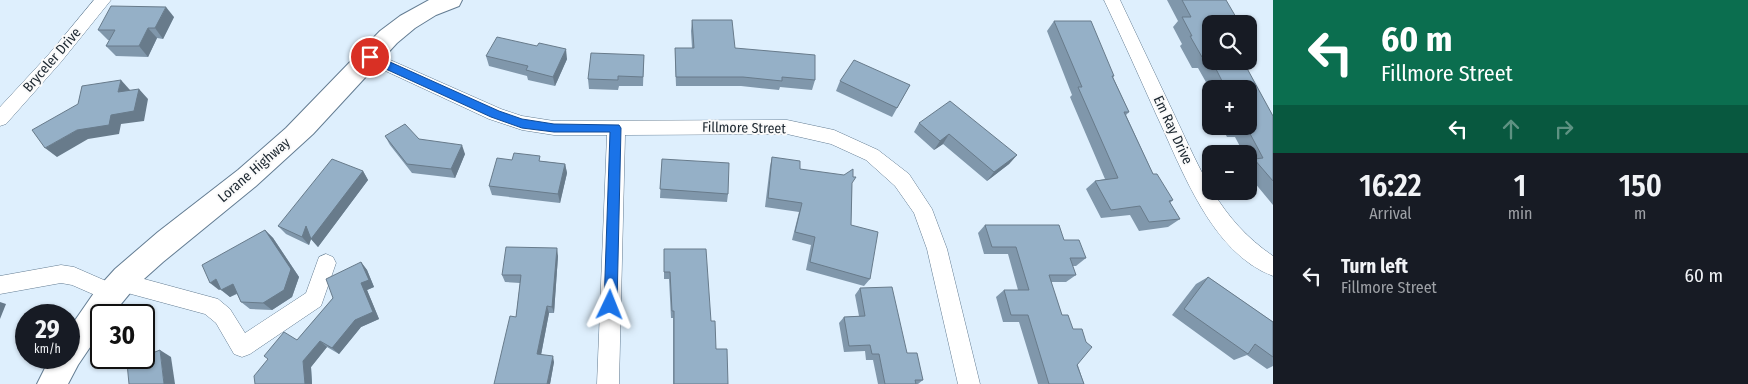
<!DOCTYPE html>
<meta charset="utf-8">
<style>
:root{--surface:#171b24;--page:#242831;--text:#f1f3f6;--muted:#9ea1a6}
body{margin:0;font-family:"Fira Sans Condensed",sans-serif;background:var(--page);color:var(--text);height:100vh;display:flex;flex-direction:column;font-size:19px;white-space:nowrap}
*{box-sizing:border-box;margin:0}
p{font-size:16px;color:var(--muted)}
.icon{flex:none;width:28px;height:28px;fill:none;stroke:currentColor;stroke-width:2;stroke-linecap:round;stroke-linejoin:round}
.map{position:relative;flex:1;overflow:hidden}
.details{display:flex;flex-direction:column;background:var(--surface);width:475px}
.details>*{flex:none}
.banner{background:#0b6e4f;color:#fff;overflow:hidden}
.controls{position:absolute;left:1202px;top:15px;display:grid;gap:10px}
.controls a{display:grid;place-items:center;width:55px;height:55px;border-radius:10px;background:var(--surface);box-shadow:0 1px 4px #0004;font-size:25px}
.speed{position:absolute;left:15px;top:304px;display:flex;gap:10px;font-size:25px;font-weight:700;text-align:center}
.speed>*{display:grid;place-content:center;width:65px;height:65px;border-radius:50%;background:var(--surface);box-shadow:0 1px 4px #0004;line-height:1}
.speed small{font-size:12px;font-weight:400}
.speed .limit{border:2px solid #111;border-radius:8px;background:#fff;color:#111}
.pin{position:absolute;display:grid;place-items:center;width:42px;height:42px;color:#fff;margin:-21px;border:2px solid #fff;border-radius:50%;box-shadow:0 1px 5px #0007}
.me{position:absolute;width:55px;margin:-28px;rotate:2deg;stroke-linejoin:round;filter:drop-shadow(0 0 4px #0008)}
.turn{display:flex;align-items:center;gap:18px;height:105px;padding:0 25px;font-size:22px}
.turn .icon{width:65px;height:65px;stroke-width:2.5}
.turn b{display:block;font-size:35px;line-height:42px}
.lanes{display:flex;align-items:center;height:48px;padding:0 25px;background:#0003;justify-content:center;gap:25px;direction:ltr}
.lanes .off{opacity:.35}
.eta{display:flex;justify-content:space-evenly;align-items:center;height:85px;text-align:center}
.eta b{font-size:30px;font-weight:600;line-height:35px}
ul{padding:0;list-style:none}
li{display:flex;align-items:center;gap:15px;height:75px;padding:0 25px}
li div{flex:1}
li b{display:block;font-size:19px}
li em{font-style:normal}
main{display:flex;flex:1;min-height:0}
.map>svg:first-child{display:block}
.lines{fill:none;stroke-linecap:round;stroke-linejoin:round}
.street-casing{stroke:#637c92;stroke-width:1}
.secondary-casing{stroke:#637c92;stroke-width:2}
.street{fill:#fff;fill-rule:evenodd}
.secondary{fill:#fff;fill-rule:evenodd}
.wall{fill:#8097ab}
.shaded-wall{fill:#687b8b}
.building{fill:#95b0c7;stroke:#687b8b}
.route{fill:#1a73e8;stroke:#114b97}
.labels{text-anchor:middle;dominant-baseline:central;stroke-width:4;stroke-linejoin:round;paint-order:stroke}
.street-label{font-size:14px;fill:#1b262f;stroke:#fafafa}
</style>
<main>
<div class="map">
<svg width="1273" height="384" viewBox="0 0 1273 384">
<rect width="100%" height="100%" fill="#deeffd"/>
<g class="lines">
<!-- street casing -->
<g class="street-casing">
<g id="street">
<polygon points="94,0 111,0 61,62 6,124 0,126 0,107 49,54"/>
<path d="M1104,0H1120C1138,38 1156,76 1174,114C1201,171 1219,219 1273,256V276C1211,253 1182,169 1156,114C1139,76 1122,38 1104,0Z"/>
<polygon points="370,51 501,109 522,116 554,121 787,120 834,130 878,150 909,174 932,209 947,249 980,384 958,384 927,249 914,213 895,186 866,160 831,144 787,134 625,135 619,384 597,384 607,135 554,135 522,130 489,119 364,61 362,57 364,53"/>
<polygon points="326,254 333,257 336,263 321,306 250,354 242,357 234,354 216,323 205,314 120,291 121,293 118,300 111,302 72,285 61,283 0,294 0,276 61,265 74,267 113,284 115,275 122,273 218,299 230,309 245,333 306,293 319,257"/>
</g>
</g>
<!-- secondary casing -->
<g class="secondary-casing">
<polygon id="secondary" points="429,0 462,0 459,6 436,15 415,28 397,43 313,134 256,186 163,262 135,287 112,315 101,315 101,331 78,365 68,384 37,384 50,358 69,358 69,329 96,290 115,269 158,232 238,170 286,128 380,31 400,16"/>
</g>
<!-- street -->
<use href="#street" class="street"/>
<!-- secondary -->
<use href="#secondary" class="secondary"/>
</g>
<!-- wall -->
<g class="wall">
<polygon points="1167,0 1226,0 1211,61 1249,61 1249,53 1253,60 1246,67 1273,116 1273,205 1249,176 1249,154 1244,154 1235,137 1227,137 1221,126 1249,126 1249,89 1211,89 1211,91 1198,68 1192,68 1180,46 1182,44 1173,27 1178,21"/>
<polygon points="174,17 163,39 157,38 148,57 116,56 106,46 110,40 108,40 98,30"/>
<polygon points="692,20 735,48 815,80 812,90 780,87 779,90 741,86 676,86 675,58 675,48 692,48 691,31"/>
<polygon points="1054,21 1114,76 1113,77 1129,112 1126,115 1153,174 1173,200 1170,203 1180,219 1168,227 1139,231 1130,215 1101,218 1086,189 1095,181 1105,179 1070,97 1072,95 1047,31"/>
<polygon points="537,46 567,59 555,86 528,80 527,76 489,66 486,56"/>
<polygon points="644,55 643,86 619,86 618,90 589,89 588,79"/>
<polygon points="840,81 910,85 892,117 836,91"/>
<polygon points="919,123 1017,155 1009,164 987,181 943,144 934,150 914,132"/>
<polygon points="385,136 419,139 465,154 455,178 412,173 390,145"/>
<polygon points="772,157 800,169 852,185 851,225 870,279 864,286 806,270 811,245 792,240 799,212 765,207 770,166"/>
<polygon points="662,159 728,194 727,202 660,198"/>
<polygon points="512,160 541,161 565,164 567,173 560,203 492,195 489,186"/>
<polygon points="363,171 368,180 318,247 311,239 309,245 286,234 278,226"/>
<polygon points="985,225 1064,240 1086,258 1076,266 1072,266 1076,275 1066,282 1051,282 1084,384 1038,384 1019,322 1003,322 996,297 1004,290 1018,290 1008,254 984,254 978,233"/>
<polygon points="265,230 273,238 299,277 292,297 272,310 250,309 241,302 237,294 230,297 221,289 219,290"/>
<polygon points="664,249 711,321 716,349 728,384 673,384 673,318 671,318 669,279 664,279"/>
<polygon points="558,256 554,313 549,313 541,355 554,362 550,384 494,384 516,317 520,283 505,282 502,275"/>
<polygon points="361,262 367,270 374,287 367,290 379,319 361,327 339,354 327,347 311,367 312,384 255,384 297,340 333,298"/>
<polygon points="1208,277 1273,322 1273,366 1267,369 1247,355 1234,360 1172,315 1196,284"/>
<polygon points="860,288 907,353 923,380 918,384 878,384 873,360 866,360 865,351 844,352 839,323 844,317 859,316 855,295"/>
</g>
<!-- shaded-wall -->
<g class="shaded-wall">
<polygon points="166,7 174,17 163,39 155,28"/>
<polygon points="148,28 157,38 148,57 139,46"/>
<polygon points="566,49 567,59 555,86 553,77"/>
<polygon points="121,80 130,90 128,102 118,92"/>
<polygon points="139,89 148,99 144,121 121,124 119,134 88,139 57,157 45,148 77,130 111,115"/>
<polygon points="949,134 943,144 934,150 940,141"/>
<polygon points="462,145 465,154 455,178 451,169"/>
<polygon points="1017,155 1009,164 987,181 994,172"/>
<polygon points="565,164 567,173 560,203 558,194"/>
<polygon points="363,171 368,180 318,247 311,239 309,245 302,237 306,226"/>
<polygon points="265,230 273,238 299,277 292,297 272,310 263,303"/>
<polygon points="557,248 558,256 554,313 552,307"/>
<polygon points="361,262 367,270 374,287 367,290 379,319 361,327 339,354 332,348"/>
<polygon points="216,279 225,286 219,290 210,283"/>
<polygon points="233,284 241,291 230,297 221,290"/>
<polygon points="0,302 6,304 0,319"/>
<polygon points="547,306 549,313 540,360 537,354"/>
<polygon points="320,341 327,347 311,367 312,384 305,384 303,361"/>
<polygon points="160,350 171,357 175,384 164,384"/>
<polygon points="553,356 554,362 550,384 547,384"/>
</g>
<!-- building -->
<g class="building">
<polygon points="1182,0 1226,0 1240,24 1211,24 1211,61 1243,61 1273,116 1273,181 1254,159 1263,158 1247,128 1238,128 1238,126 1249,126 1249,89 1226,89 1217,71 1208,57 1202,57 1190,36 1192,36 1182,17 1191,17"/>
<polygon points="111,6 166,7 155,28 148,28 139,46 106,46 115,30 98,30"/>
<polygon points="692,20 732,20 735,48 815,55 815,80 782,77 782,81 743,77 676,77 675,48 694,48"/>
<polygon points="1054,21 1091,21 1114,76 1112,76 1129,112 1124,112 1153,174 1157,174 1173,200 1169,201 1180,219 1149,222 1140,206 1111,210 1095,181 1118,178 1078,87 1082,87"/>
<polygon points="497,37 537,46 539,43 566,49 553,77 526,70 528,66 486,56"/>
<polygon points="591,53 644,55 643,77 618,76 618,80 588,79"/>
<polygon points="1249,53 1253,60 1249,60"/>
<polygon points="854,60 910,85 897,108 840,81"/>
<polygon points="121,80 118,92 139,89 134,111 111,115 109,125 77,130 45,148 32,130 78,104 82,86"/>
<polygon points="950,101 1017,155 994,172 949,134 940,141 919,123"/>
<polygon points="405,124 419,139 462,145 451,169 407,164 385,136"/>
<polygon points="514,153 540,156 539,161 565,164 558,194 489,186 497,158 512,160"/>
<polygon points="772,157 800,161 800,169 844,175 853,169 853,177 856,177 852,183 851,225 878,232 870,279 810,262 815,237 795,232 802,203 768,198"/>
<polygon points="332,159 363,171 311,239 306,226 302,237 278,226"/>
<polygon points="662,159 729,163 728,194 660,189"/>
<polygon points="985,225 1059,225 1064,240 1079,240 1086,258 1070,258 1076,275 1049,275 1062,315 1068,315 1073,329 1082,329 1086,342 1092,347 1077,365 1084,384 1049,384 1028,315 1011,315 1004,290 1029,290 1016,247 992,247"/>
<polygon points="265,230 291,269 284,290 263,303 241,302 233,284 221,290 216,279 210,283 202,265"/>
<polygon points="506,247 557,248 552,307 547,306 537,354 553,356 547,384 494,384 510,316 516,317 521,275 502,275"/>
<polygon points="664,249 706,249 711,321 715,321 716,349 727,349 728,384 674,384 674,311 672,311 670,272 664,272"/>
<polygon points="361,262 369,280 361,283 373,312 355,320 332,348 320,341 303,361 305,384 255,384 254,376 268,359 264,356 284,332 297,340 333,298 326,279"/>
<polygon points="1208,277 1273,322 1273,357 1255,344 1248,354 1184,309"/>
<polygon points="892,287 907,353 917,353 923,380 915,380 916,384 885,384 879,354 872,354 870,345 849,346 844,317 865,316 860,288"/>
<polygon points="160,350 164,384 129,384 127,363"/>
</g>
<!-- route -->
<polygon class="route" points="370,53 499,111 522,119 554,124 619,125 621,128 617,305 615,309 610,311 606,309 604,305 610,132 554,132 522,128 491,117 366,60 365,57"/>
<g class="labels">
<!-- street labels -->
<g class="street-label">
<text transform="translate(52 60) rotate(-49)">Bryceler Drive</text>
<text transform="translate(744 128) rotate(1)">Fillmore Street</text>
<text transform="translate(1173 130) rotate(65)">Em Ray Drive</text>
<text transform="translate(254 170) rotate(-41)">Lorane Highway</text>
</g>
</g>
</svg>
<div class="controls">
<a><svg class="icon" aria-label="search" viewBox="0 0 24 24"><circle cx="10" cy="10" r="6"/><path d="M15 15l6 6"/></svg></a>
<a>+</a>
<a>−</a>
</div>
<div class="speed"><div>29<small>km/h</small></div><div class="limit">30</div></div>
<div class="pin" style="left:370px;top:57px;background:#d93025"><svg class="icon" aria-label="arrive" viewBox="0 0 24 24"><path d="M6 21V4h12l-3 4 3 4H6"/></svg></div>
<svg class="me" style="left:610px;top:305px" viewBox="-20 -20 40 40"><path d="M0-17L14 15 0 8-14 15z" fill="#1a73e8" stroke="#fff" stroke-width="4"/></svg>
</div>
<section class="details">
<div class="banner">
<div class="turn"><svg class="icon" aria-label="left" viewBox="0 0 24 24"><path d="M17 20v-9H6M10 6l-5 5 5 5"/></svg><div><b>60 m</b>Fillmore Street</div></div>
<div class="lanes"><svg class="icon" aria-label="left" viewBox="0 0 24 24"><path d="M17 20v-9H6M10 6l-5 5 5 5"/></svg><svg class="icon off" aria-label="ahead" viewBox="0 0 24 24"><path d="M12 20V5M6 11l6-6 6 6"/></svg><svg class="icon off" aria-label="right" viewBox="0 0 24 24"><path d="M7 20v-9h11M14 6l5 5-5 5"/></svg></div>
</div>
<div class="eta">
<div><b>16:22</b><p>Arrival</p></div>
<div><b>1</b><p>min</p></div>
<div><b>150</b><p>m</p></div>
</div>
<ul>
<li><svg class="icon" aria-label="left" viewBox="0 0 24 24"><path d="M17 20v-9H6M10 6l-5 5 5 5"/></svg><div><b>Turn left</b><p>Fillmore Street</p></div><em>60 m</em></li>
</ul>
</section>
</main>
